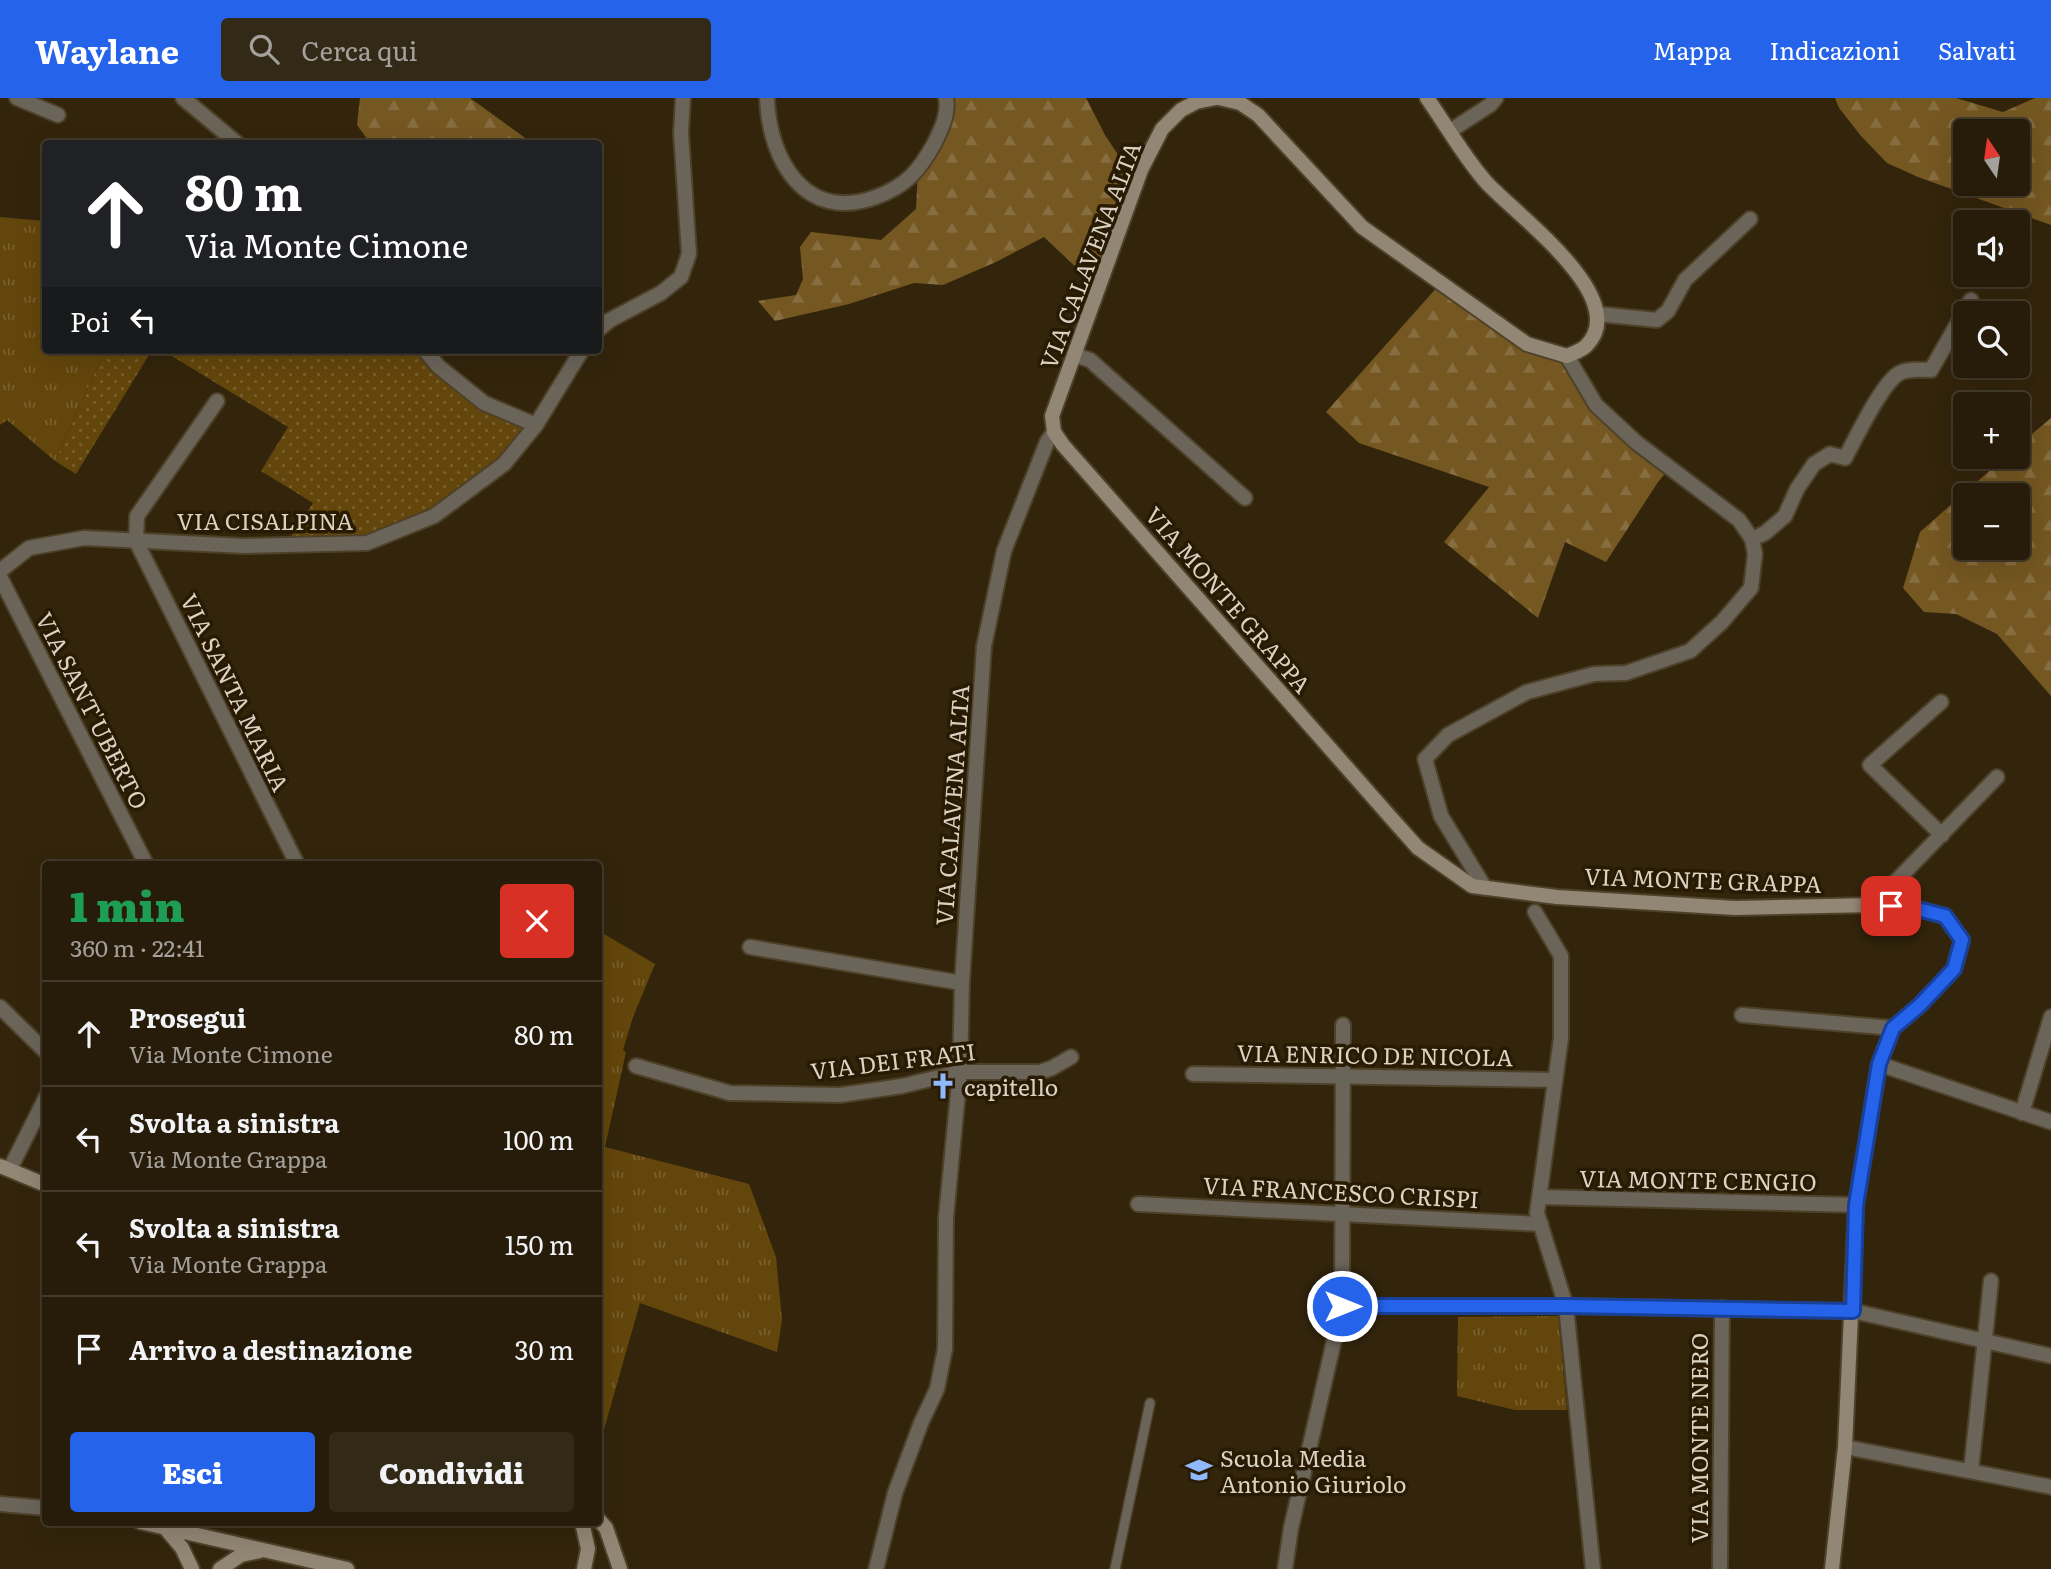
<!DOCTYPE html>
<html lang="it">
<meta charset="utf-8">
<style>
:root{--surface:#261c09;--page:#322917;--text:#f1f3f6;--muted:#a4a19c;--line:#423a2a;--accent:#2563eb}
body{margin:0;font-family:Literata,serif;background:var(--page);color:var(--text);height:100vh;display:flex;flex-direction:column;font-size:26px;white-space:nowrap}
*{box-sizing:border-box;margin:0}
p{font-size:23px;color:var(--muted)}
.icon{flex:none;width:38px;height:38px;fill:none;stroke:currentColor;stroke-width:2;stroke-linecap:round;stroke-linejoin:round}
.map{position:relative;flex:1;overflow:hidden}
.panel{position:absolute;left:42px;top:763px;width:560px;height:665px;display:flex;flex-direction:column;background:var(--surface);border-radius:7px;box-shadow:0 7px 28px #0002,0 0 0 2px var(--line)}
.panel>*{flex:none}
.top-card{position:absolute;left:42px;top:42px;width:560px;height:214px;border-radius:7px;box-shadow:0 7px 28px #0002,0 0 0 2px var(--line);background:#202124;color:#fff;overflow:hidden}
.needle{width:46px;rotate:347deg}
.controls{position:absolute;left:1953px;top:21px;display:grid;gap:14px}
.controls a{display:grid;place-items:center;width:77px;height:77px;border-radius:7px;background:var(--surface);box-shadow:0 7px 28px #0002,0 0 0 2px var(--line);font-size:35px}
.pin{position:absolute;display:grid;place-items:center;width:60px;height:60px;color:#fff;margin:-30px;border-radius:14px;box-shadow:0 4px 10px #0006}
.me{position:absolute;width:77px;margin:-38px;rotate:90deg;stroke-linejoin:round;filter:drop-shadow(0 0 5px #0008)}
.turn{display:flex;align-items:center;gap:24px;height:147px;padding:0 28px;font-size:32px}
.turn .icon{width:91px;height:91px;stroke-width:2.5}
.turn b{display:block;font-size:49px;line-height:60px}
.then{display:flex;align-items:center;height:66px;padding:0 28px;background:#0003;gap:14px;font-size:26px}
.round{display:grid;place-items:center;flex:none;width:74px;height:74px;border-radius:7px;background:var(--page)}
.head{display:flex;align-items:center;justify-content:space-between;height:119px;padding:0 28px}
h1{font-size:42px;font-weight:800;line-height:52px;color:#1e9e55}
.button{display:flex;gap:14px;margin-top:auto;padding:14px 28px}
.button a{flex:1;height:80px;border-radius:7px;background:var(--accent);color:#fff;font-size:28px;font-weight:800;line-height:80px;text-align:center}
.button a+a{background:var(--page);color:var(--text)}
ul{padding:0;list-style:none}
li{display:flex;align-items:center;gap:21px;height:105px;padding:0 28px;border-top:2px solid var(--line)}
li div{flex:1}
li b{display:block;font-size:26px}
li em{font-style:normal}
header{display:flex;align-items:center;gap:42px;box-sizing:border-box;height:98px;padding:0 35px;background:var(--accent);color:#fff}
header strong{font-size:33px}
nav{display:flex;gap:38px;margin-inline-start:auto;font-size:24px}
.search{width:490px;height:63px;background:var(--page);display:flex;align-items:center;gap:18px;box-sizing:border-box;padding:0 24px;border-radius:7px;color:var(--muted);font-size:26px}
.map>svg:first-child{display:block}
.grass{fill:url(#grass-dots)}
.forest{fill:url(#forest-firs);fill-rule:evenodd}
.park{fill:url(#park-tufts)}
.lines{fill:none;stroke-linecap:round;stroke-linejoin:round}
.lane-casing{stroke:#4e4129;stroke-width:12}
.street-casing{stroke:#4e4129;stroke-width:18}
.secondary-casing{stroke:#4e4129;stroke-width:18}
.lane{stroke:#6b6459;stroke-width:9}
.street{stroke:#6b6459;stroke-width:14}
.secondary{stroke:#928674;stroke-width:14}
.route-casing{stroke:#184099;stroke-width:18}
.route{stroke:#2563eb;stroke-width:12}
.labels{text-anchor:middle;dominant-baseline:central;stroke-width:7;stroke-linejoin:round;paint-order:stroke}
.street-label{font-size:23px;fill:#dad2c3;stroke:#291b03}
.poi-label{font-size:23px;fill:#dad2c3;stroke:#291b03;text-anchor:start}
</style>
<header>
<strong>Waylane</strong>
<div class="search"><svg class="icon" aria-label="search" viewBox="0 0 24 24"><circle cx="10" cy="10" r="6"/><path d="M15 15l6 6"/></svg>Cerca qui</div>
<nav><a>Mappa</a><a>Indicazioni</a><a>Salvati</a></nav>
</header>
<div class="map">
<svg width="2051" height="1471" viewBox="0 0 2051 1471">
<defs>
<pattern id="grass-dots" width="8" height="8" patternUnits="userSpaceOnUse" patternTransform="scale(1.75)"><rect width="8" height="8" fill="#63460b"/><path d="M2 2h.1M6 6h.1" fill="none" stroke="#79602d" stroke-width="1.8" stroke-linecap="round"/></pattern>
<pattern id="forest-firs" width="22" height="20" patternUnits="userSpaceOnUse" patternTransform="scale(1.75)"><rect width="22" height="20" fill="#745721"/><path d="M5 1l3.5 6h-7zM16 11l3.5 6h-7z" fill="#876e40"/></pattern>
<pattern id="park-tufts" width="24" height="20" patternUnits="userSpaceOnUse" patternTransform="scale(1.75)"><rect width="24" height="20" fill="#63460b"/><path d="M3 7l-1-3M5 7V3M7 7l1-3M15 17l-1-3M17 17v-4M19 17l1-3" fill="none" stroke="#79602d"/></pattern>
</defs>
<rect width="100%" height="100%" fill="#33250c"/>
<!-- grass -->
<g class="grass">
<polygon points="105,252 152,252 76,376 55,363"/>
<polygon points="162,252 422,252 449,279 539,327 450,408 376,441 284,449 313,405 261,373 288,329"/>
</g>
<!-- forest -->
<g class="forest">
<polygon points="360,0 470,0 532,45 370,45 357,27"/>
<polygon points="945,0 1086,0 1105,37 1136,84 1099,191 1044,139 996,164 943,187 914,185 849,206 775,223 758,203 796,197 803,181 800,149 811,134 881,142 916,111 918,72 942,30"/>
<path d="M1835,0H1956L2003,14L2035,0H2051V127L1918,79L1887,65L1861,38L1839,10ZM2018,33V86H1965V33Z"/>
<polygon points="1440,186 1528,247 1568,260 1596,306 1673,366 1658,384 1606,464 1565,444 1538,520 1444,444 1489,389 1359,345 1326,314"/>
<path d="M2051,320V598L1997,536L1956,516L1924,514L1903,490L1920,434L2005,359H2018V348ZM2018,397V450H1965V397Z"/>
</g>
<!-- park -->
<g class="park">
<polygon points="0,119 45,123 46,252 105,252 55,363 7,322 0,327"/>
<polygon points="599,833 655,866 633,919 623,952 626,954 605,1049 749,1086 776,1159 782,1222 777,1254 640,1205 599,1349"/>
<polygon points="1558,1218 1567,1312 1515,1312 1457,1298 1458,1219"/>
</g>
<g class="lines">
<!-- lane casing -->
<g class="lane-casing">
<polyline id="lane" points="1115,1471 1150,1305"/>
</g>
<!-- street casing -->
<g class="street-casing">
<g id="street">
<polyline points="17,0 58,17"/>
<polyline points="183,0 238,46"/>
<path d="M767,0C769,62 805,125 876,99C906,88 919,73 934,46C941,32 949,16 946,0"/>
<polyline points="1450,33 1490,7 1496,0"/>
<polyline points="1598,216 1657,222 1668,213 1685,182 1750,121"/>
<polyline points="598,232 610,222 661,195 681,179 689,156 681,35 683,0"/>
<polyline points="425,252 438,268 484,305 536,327"/>
<polyline points="1074,257 1090,262 1245,400"/>
<polyline points="217,303 137,418 136,443 297,766"/>
<path d="M1752,441L1765,435L1785,418L1797,391L1814,366L1830,356L1845,360C1856,340 1881,287 1898,276C1907,270 1920,272 1931,272L1971,202"/>
<polyline points="0,473 29,450 84,440 244,448 367,445 434,418 504,366 536,327 582,252"/>
<polyline points="0,479 146,766"/>
<polyline points="1941,604 1870,667 1942,737"/>
<polyline points="1485,790 1441,718 1425,661 1448,637 1527,594 1594,576 1626,575 1690,553 1722,524 1751,490 1755,456 1752,441 1739,422 1637,345 1596,307 1567,258"/>
<polyline points="1873,807 1997,679"/>
<polyline points="1535,814 1561,858 1561,940 1537,1115 1566,1208 1593,1471"/>
<polyline points="750,849 962,885"/>
<polyline points="0,909 46,954"/>
<polyline points="1742,917 1893,930"/>
<polyline points="1879,966 2051,1024"/>
<polyline points="636,968 730,995 840,997 902,988 960,974 1040,974 1052,970 1071,959"/>
<polyline points="1193,976 1555,982"/>
<polyline points="2022,1015 2051,919"/>
<polyline points="10,1071 46,999"/>
<polyline points="1540,1099 1856,1107"/>
<polyline points="1138,1106 1541,1126"/>
<polyline points="1342,1208 1566,1208 1853,1213 2051,1258"/>
<polyline points="1845,1349 2051,1389"/>
<polyline points="1971,1373 1991,1183"/>
<polyline points="0,1406 46,1410"/>
<polyline points="876,1471 895,1395 921,1325 937,1291 945,1251 946,1119 960,974 962,885 984,548 1004,453 1047,344 1054,334"/>
<polyline points="1285,1471 1291,1430 1342,1208 1343,927"/>
<polyline points="1720,1471 1722,1210"/>
</g>
</g>
<!-- secondary casing -->
<g class="secondary-casing">
<g id="secondary">
<polyline points="1216,0 1196,4 1181,12 1162,31 1141,72 1052,318 1054,334 1063,347 1393,722 1418,750 1472,788 1557,799 1735,810 1873,807 1910,809 1945,818 1962,842 1954,871 1920,907 1893,930 1879,966 1856,1107 1845,1349 1832,1471"/>
<path d="M1219,0L1240,5L1258,17L1362,129L1527,246L1567,258C1573,255 1581,253 1586,248C1634,201 1515,116 1486,84C1464,59 1446,27 1427,0"/>
<polyline points="0,1068 46,1087"/>
<polyline points="598,1421 606,1430 620,1471"/>
<polyline points="140,1424 347,1471"/>
<polyline points="582,1424 588,1451 584,1471"/>
<polyline points="166,1431 182,1450 192,1471"/>
<polyline points="220,1471 241,1457 260,1453"/>
</g>
</g>
<!-- lane -->
<use href="#lane" class="lane"/>
<!-- street -->
<use href="#street" class="street"/>
<!-- secondary -->
<use href="#secondary" class="secondary"/>
</g>
<g class="lines">
<!-- route casing -->
<g class="route-casing">
<polyline id="route" points="1342,1208 1566,1208 1853,1213 1856,1107 1879,966 1893,930 1920,907 1954,871 1962,842 1945,818 1910,809 1891,808"/>
</g>
<!-- route -->
<use href="#route" class="route"/>
</g>
<!-- icons -->
<defs>
<g id="church-bare" transform="scale(2.1)"><path d="M-1.2-6h2.4v3.5h3.3v2.4h-3.3V6h-2.4V-.1h-3.3v-2.4h3.3Z" fill="#8fb8fd" stroke="#291b03" stroke-width="2.5" paint-order="stroke"/></g>
<g id="school-bare" transform="scale(2.1)"><path d="M0-5L7-2L0 1L-7-2ZM-4 1L0 2.5L4 1V4Q0 6-4 4Z" fill="#8fb8fd" stroke="#291b03" stroke-width="2.5" paint-order="stroke"/></g>
</defs>
<g fill-rule="evenodd">
<use href="#church-bare" x="943" y="988"/>
<use href="#school-bare" x="1199" y="1372"/>
</g>
<g class="labels">
<!-- street labels -->
<g class="street-label">
<text transform="translate(1089 157) rotate(-69)">VIA CALAVENA ALTA</text>
<text x="265" y="422">VIA CISALPINA</text>
<text transform="translate(1229 501) rotate(49)">VIA MONTE GRAPPA</text>
<text transform="translate(236 594) rotate(64)">VIA SANTA MARIA</text>
<text transform="translate(93 612) rotate(63)">VIA SANT'UBERTO</text>
<text transform="translate(951 707) rotate(-86)">VIA CALAVENA ALTA</text>
<text transform="translate(1703 781) rotate(2)">VIA MONTE GRAPPA</text>
<text transform="translate(1375 956) rotate(1)">VIA ENRICO DE NICOLA</text>
<text transform="translate(893 962) rotate(-7)">VIA DEI FRATI</text>
<text transform="translate(1698 1081) rotate(1)">VIA MONTE CENGIO</text>
<text transform="translate(1341 1093) rotate(3)">VIA FRANCESCO CRISPI</text>
<text transform="translate(1698 1340) rotate(-90)">VIA MONTE NERO</text>
</g>
<!-- poi labels -->
<g class="poi-label">
<text x="964" y="988">capitello</text>
<text x="1220" y="1359">Scuola Media<tspan x="1220" dy="26">Antonio Giuriolo</tspan></text>
</g>
</g>
</svg>
<div class="controls">
<a><svg class="needle" viewBox="-14 -14 28 28"><path d="M0-13l5 13h-10z" fill="#e53935"/><path d="M0 13l5-13h-10z" fill="#a4a19c"/></svg></a>
<a><svg class="icon" aria-label="sound" viewBox="0 0 24 24"><path d="M4 9h4l5-4v14l-5-4H4zM17 9q2 3 0 6"/></svg></a>
<a><svg class="icon" aria-label="search" viewBox="0 0 24 24"><circle cx="10" cy="10" r="6"/><path d="M15 15l6 6"/></svg></a>
<a>+</a>
<a>−</a>
</div>
<div class="pin" style="left:1891px;top:808px;background:#d93025"><svg class="icon" aria-label="arrive" viewBox="0 0 24 24"><path d="M6 21V4h12l-3 4 3 4H6"/></svg></div>
<svg class="me" style="left:1342px;top:1208px" viewBox="-20 -20 40 40"><circle r="17" fill="#2563eb" stroke="#fff" stroke-width="3"/><path d="M0-11L8 9 0 5-8 9z" fill="#fff"/></svg>
<div class="top-card">
<div class="turn"><svg class="icon" aria-label="ahead" viewBox="0 0 24 24"><path d="M12 20V5M6 11l6-6 6 6"/></svg><div><b>80 m</b>Via Monte Cimone</div></div>
<div class="then">Poi<svg class="icon" aria-label="left" viewBox="0 0 24 24"><path d="M17 20v-9H6M10 6l-5 5 5 5"/></svg></div>
</div>
<section class="panel">
<div class="head"><div><h1>1 min</h1><p>360 m · 22:41</p></div><a class="round" style="background:#d93025;color:#fff"><svg class="icon" aria-label="close" viewBox="0 0 24 24"><path d="M6 6l12 12M18 6L6 18"/></svg></a></div>
<ul>
<li><svg class="icon" aria-label="ahead" viewBox="0 0 24 24"><path d="M12 20V5M6 11l6-6 6 6"/></svg><div><b>Prosegui</b><p>Via Monte Cimone</p></div><em>80 m</em></li>
<li><svg class="icon" aria-label="left" viewBox="0 0 24 24"><path d="M17 20v-9H6M10 6l-5 5 5 5"/></svg><div><b>Svolta a sinistra</b><p>Via Monte Grappa</p></div><em>100 m</em></li>
<li><svg class="icon" aria-label="left" viewBox="0 0 24 24"><path d="M17 20v-9H6M10 6l-5 5 5 5"/></svg><div><b>Svolta a sinistra</b><p>Via Monte Grappa</p></div><em>150 m</em></li>
<li><svg class="icon" aria-label="arrive" viewBox="0 0 24 24"><path d="M6 21V4h12l-3 4 3 4H6"/></svg><div><b>Arrivo a destinazione</b></div><em>30 m</em></li>
</ul>
<div class="button"><a>Esci</a><a>Condividi</a></div>
</section>
</div>
